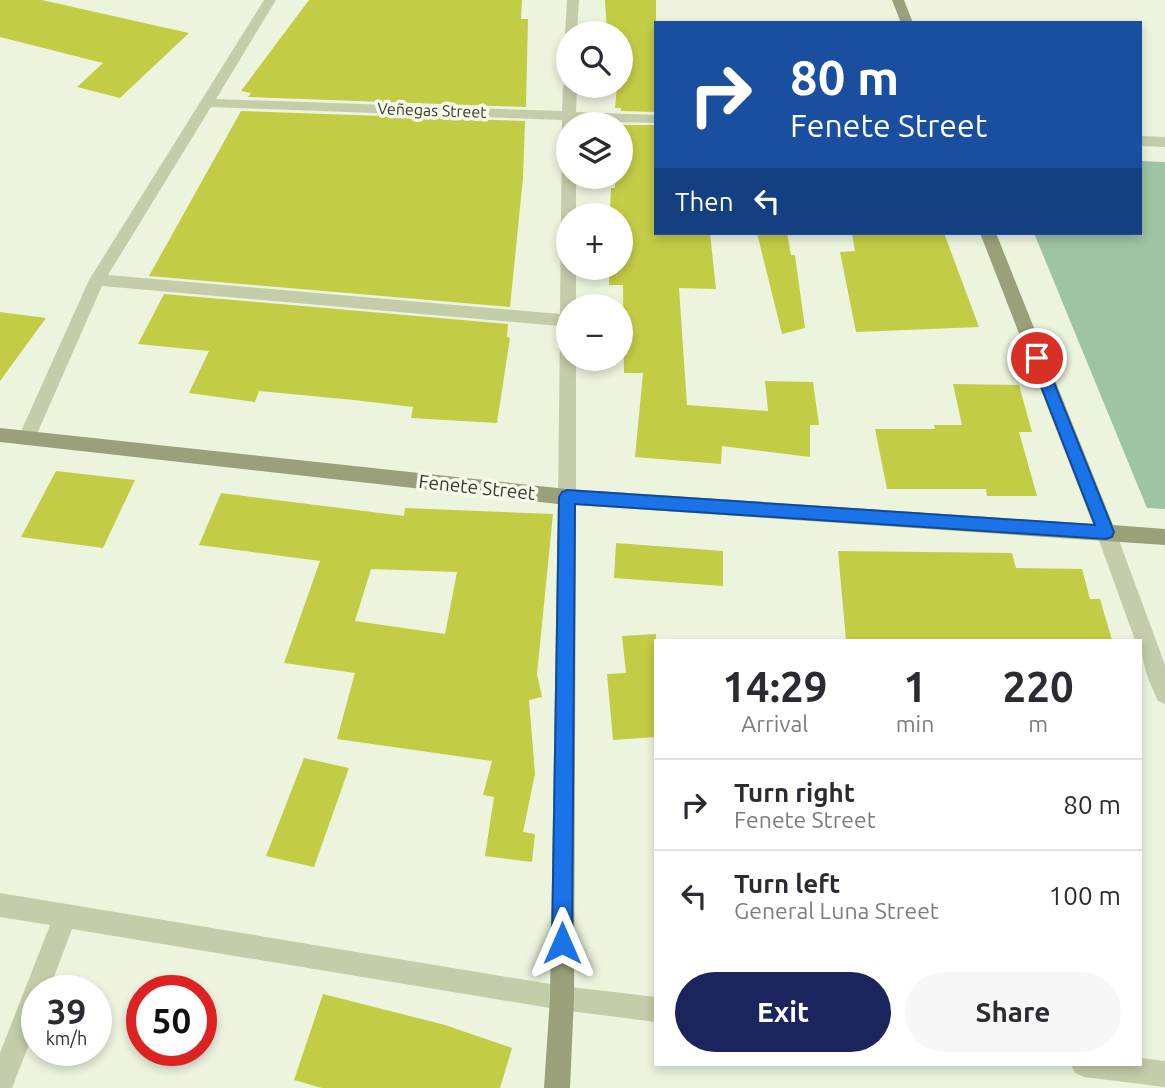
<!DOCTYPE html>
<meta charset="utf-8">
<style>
:root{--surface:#fff;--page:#f7f7f7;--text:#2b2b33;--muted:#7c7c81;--line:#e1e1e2;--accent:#1c245e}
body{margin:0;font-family:Ubuntu,sans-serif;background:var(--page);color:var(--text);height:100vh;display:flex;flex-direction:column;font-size:26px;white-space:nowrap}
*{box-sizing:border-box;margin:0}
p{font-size:23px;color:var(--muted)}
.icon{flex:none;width:38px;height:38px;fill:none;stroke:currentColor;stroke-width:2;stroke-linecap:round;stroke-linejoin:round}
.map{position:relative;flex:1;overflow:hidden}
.details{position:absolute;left:654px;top:639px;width:488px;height:427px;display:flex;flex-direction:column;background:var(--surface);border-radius:0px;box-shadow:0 4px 10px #0003}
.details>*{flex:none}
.guide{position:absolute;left:654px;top:21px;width:488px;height:214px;border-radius:0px;box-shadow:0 4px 10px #0003;background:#1a4fa0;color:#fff;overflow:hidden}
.buttons{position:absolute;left:556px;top:21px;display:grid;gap:14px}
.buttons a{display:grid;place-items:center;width:77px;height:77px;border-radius:50%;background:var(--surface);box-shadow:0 4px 10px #0003;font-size:35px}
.speed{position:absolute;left:21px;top:975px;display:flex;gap:14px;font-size:35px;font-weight:700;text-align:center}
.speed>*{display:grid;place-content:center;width:91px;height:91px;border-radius:50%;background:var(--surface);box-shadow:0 4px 10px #0003;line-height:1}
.speed small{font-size:18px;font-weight:400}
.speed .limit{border:10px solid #d22;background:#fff;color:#111}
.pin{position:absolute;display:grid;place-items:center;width:60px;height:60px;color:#fff;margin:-30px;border:4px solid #fff;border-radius:50%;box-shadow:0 2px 7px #0007}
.me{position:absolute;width:77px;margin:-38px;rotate:0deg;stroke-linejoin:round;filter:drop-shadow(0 0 5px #0008)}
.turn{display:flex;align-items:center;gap:24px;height:147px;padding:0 21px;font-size:32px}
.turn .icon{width:91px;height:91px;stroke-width:2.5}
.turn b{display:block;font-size:49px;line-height:60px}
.then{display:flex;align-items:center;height:66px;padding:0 21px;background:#0003;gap:14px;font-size:26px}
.eta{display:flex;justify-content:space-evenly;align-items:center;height:119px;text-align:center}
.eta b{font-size:42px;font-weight:700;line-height:49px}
.action{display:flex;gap:14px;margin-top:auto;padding:14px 21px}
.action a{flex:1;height:80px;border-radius:42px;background:var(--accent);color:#fff;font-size:28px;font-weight:700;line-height:80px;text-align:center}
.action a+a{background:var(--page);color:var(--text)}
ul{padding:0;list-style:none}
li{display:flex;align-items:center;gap:21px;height:91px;padding:0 21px;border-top:2px solid var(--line)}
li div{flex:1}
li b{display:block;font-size:26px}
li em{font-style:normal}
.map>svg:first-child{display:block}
.green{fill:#9dc4a3}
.building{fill:#c3cc45;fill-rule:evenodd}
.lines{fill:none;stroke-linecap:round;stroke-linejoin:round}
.minor{fill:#c3cda9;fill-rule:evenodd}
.secondary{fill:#9aa17a;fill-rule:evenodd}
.route{fill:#1a73e8;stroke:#114b97;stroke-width:2}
.labels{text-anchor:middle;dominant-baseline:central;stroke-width:7;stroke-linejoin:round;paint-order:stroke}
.far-street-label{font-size:16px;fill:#383a29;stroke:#f5fbeb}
.street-label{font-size:19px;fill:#383a29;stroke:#f5fbeb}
</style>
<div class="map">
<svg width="1165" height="1088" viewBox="0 0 1165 1088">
<rect width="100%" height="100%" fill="#ecf4de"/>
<!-- green -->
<polygon class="green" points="1141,161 1165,162 1165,509 1147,508 1034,233 1141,233"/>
<!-- building -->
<g class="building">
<polygon points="0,0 42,0 189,33 120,98 77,87 103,63 0,37"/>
<polygon points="309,0 522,0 521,19 528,19 526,107 248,97 251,93 241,91"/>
<polygon points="605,0 656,0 656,112 621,111 621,108 615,108 617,86 621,86 621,33 607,32"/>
<polygon points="241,111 525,121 523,178 510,307 149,276"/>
<polygon points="621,125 656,125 656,233 710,233 716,289 679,288 687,405 768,411 765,381 813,382 819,425 810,425 810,457 722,446 721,464 635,457 643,373 624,373 623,285 609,285 609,268 621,268 621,215 610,215 611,188 615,188 615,177 621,177"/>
<polygon points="757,233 787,233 791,255 795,255 805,328 782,334"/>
<polygon points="852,233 944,233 979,327 856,332 840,252 855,251"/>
<polygon points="164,294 508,324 507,337 510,338 497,423 411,418 413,407 354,400 259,391 255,402 189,393 209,351 138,344"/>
<polygon points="0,312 46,318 0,381"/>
<polygon points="953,384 1019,385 1032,432 1019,432 1037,496 987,496 986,489 887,489 875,429 935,429 934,425 962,425"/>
<polygon points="56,471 135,480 103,548 21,537"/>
<path d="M221,493L404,516L405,508L553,514L537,674L542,697L529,700L535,774L523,832L535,834L532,862L485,856L494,797L483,795L492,761L337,739L355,673L284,663L320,561L199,545ZM371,569L457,572L445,634L355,621Z"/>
<polygon points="616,543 723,551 723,586 614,578"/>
<polygon points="838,551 1012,553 1016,568 1082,569 1090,599 1100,599 1112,640 846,640"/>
<polygon points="656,634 656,737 613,740 607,674 626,673 622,636"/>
<polygon points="304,758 349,768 314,867 266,856"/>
<polygon points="323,994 445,1025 512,1048 500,1088 322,1088 294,1080"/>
</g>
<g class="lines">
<!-- minor -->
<g class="minor">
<path d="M264,0H276L216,99L562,111L563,86L569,82V86H577L576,112L656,115V123L576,121V124H569V177H576V215H569V268H576V306H569V359H576V497L574,503L567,505L560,503L558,497L560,326L102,286L33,443L27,445L21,443L18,438L89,280ZM211,107L562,120L560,314L108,275Z"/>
<polygon points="567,0 579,0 577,33 569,33 569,36 565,33"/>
<polygon points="1141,136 1165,137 1165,147 1141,146"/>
<path d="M1106,524L1113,526L1116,532L1165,665V704L1158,701C1149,682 1141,662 1141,640H1135L1096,532L1099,526Z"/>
<polygon points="0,893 562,986 656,997 656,1022 562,1010 72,929 49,990 37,990 37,1024 12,1088 0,1088 0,1053 50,925 0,917"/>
<polygon points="1141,1058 1165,1061 1165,1087 1084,1077 1075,1073 1071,1064 1141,1064"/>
</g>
<!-- secondary -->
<g class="secondary">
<polygon points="892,0 904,0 913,23 901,23"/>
<polygon points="980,233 996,233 1113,525 1165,529 1165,545 576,505 574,998 570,1088 544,1088 550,998 558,504 0,442 0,428 567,489 1093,524"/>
</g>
</g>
<!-- route -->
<polygon class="route" points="1037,352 1044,358 1114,532 1112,537 1106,539 575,504 572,943 570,950 562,953 555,950 552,943 559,497 562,492 567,490 1095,525 1030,358"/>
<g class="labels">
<!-- far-street labels -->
<g class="far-street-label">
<text transform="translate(432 110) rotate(2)">Veñegas Street</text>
</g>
<!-- street labels -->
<g class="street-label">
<text transform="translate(477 487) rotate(6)">Fenete Street</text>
</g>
</g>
</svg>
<div class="buttons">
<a><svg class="icon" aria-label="search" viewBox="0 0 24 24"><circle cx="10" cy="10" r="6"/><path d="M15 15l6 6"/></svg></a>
<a><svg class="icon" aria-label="layers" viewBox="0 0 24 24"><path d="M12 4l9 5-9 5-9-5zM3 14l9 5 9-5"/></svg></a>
<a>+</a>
<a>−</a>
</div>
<div class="speed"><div>39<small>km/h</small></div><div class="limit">50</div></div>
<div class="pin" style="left:1037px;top:358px;background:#d93025"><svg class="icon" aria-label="arrive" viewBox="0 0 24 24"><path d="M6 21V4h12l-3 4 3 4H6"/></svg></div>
<svg class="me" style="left:562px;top:943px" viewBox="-20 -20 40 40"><path d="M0-17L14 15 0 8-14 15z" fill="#1a73e8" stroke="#fff" stroke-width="4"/></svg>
<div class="guide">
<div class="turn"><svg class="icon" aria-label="right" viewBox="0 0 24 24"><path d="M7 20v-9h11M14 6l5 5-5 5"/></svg><div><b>80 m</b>Fenete Street</div></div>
<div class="then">Then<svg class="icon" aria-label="left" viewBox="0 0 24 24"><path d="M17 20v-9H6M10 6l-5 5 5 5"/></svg></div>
</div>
<section class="details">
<div class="eta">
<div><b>14:29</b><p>Arrival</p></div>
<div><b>1</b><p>min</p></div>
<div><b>220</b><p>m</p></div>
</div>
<ul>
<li><svg class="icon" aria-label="right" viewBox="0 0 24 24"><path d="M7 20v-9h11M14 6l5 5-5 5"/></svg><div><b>Turn right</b><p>Fenete Street</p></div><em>80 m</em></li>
<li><svg class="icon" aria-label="left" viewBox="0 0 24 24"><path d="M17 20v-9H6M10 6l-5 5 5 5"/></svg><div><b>Turn left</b><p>General Luna Street</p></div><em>100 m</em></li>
</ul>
<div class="action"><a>Exit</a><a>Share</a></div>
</section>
</div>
